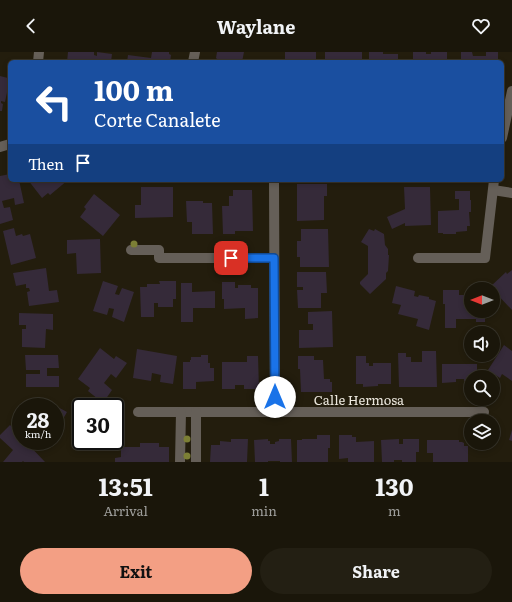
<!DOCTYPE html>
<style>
:root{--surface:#1a160a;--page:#231f13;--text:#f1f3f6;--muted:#9f9f9c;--line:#38352b;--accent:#f39f84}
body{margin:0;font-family:Literata,serif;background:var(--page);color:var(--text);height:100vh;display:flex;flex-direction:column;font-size:15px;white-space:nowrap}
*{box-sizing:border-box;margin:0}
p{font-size:13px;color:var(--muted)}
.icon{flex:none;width:22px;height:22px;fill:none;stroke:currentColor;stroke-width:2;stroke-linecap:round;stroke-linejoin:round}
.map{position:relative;height:410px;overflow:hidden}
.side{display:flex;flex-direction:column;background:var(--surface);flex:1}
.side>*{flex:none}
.hud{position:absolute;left:8px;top:8px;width:496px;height:122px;border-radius:6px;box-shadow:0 2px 6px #0003,0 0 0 1px var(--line);background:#1a4fa0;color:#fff;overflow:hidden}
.needle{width:26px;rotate:270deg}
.fabs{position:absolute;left:464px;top:230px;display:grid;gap:8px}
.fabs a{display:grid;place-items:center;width:36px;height:36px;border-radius:50%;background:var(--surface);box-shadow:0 2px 6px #0003,0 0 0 1px var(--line);font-size:20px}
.speed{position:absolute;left:12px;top:346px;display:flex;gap:8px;font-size:20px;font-weight:700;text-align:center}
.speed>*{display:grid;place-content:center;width:52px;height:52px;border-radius:50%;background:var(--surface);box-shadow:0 2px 6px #0003,0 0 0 1px var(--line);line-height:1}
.speed small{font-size:10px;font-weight:400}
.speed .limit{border:2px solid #111;border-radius:6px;background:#fff;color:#111}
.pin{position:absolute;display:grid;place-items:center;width:34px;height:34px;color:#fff;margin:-17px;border-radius:8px;box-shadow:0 2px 6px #0006}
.me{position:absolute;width:44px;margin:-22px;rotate:0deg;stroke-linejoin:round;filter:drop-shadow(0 0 3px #0008)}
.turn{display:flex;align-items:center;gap:14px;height:84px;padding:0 20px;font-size:18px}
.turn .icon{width:52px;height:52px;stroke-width:2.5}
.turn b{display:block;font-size:28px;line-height:34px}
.then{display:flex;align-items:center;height:38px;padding:0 20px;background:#0003;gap:8px;font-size:15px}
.eta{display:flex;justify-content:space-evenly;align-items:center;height:68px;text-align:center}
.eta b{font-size:24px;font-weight:700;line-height:28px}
.button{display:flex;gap:8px;margin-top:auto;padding:8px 20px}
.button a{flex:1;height:46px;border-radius:24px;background:var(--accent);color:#111;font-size:16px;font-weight:700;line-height:46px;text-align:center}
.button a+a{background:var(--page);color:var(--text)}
header{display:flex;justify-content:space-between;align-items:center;height:52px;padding:0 20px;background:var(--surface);font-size:18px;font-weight:700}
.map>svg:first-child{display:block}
.building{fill:#352a39}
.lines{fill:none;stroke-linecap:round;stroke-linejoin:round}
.minor{stroke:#655f58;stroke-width:10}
.tree{fill:#7c7f35}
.route-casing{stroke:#114b97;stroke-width:10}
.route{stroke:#1a73e8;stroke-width:7}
.labels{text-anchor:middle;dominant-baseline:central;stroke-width:4;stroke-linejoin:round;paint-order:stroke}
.street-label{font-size:13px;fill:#ece8de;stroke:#231d0d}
</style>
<header><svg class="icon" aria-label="back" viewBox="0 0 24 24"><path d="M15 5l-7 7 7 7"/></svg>Waylane<svg class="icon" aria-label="heart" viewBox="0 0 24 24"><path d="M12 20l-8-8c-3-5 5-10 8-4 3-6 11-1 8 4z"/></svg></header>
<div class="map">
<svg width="512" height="410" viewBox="0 0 512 410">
<rect width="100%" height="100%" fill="#231d0d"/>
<!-- building -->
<g class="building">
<polygon points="68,0 94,0 94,3 97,4 97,0 112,2 111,10 67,10"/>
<polygon points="152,0 169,0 169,2 171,3 170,10 127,10 128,3 151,6"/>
<polygon points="217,0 244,0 242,10 216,10 217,7 216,6"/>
<polygon points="285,0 316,0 316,10 278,10 278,7 285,7"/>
<rect x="325" y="0" width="37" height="10"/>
<polygon points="369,0 383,0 383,2 398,2 398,7 404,7 404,10 369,10"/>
<polygon points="413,0 426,0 426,2 431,2 431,0 447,0 447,10 413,10"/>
<polygon points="461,0 472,0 473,4 486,4 486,0 498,0 498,8 493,8 493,10 461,10"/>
<polygon points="0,24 8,26 7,31 9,31 5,50 1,49 1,51 3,52 2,59 0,59"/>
<polygon points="10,122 10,128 19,128 24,151 15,153 14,146 2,149 4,156 10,155 13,168 0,172 0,124"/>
<polygon points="28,128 68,128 50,143 48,141 42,146"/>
<polygon points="297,132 327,132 327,144 324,144 324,168 297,169"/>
<polygon points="141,135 173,135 173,165 135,166 135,153 141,153"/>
<polygon points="404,135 430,135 431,173 405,174 405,171 392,177 387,165 405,157"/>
<polygon points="233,138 252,138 253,179 235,179 235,182 223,182 222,154 229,154 229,144 233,144"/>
<polygon points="455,139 470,139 470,148 471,148 471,160 469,160 470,174 467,174 467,179 456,180 456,182 443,182 443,181 438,181 438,159 459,158 459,147 455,147"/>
<polygon points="94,142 120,163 103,184 80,165 86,157 84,155"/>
<polygon points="186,149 203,149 203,151 212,151 213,182 192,182 192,170 187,170"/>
<polygon points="14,176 16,184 22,182 23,184 30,182 36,206 11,213 3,179"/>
<polygon points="301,177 328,177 329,215 300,215 300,205 297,205 297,189 301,189"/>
<polygon points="369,177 374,179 375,177 384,182 385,193 388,197 388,203 389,203 388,219 386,221 386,227 370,242 360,232 360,230 368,222 368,194 361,190"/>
<polygon points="100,187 101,221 77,222 76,201 67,202 67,188"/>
<polygon points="46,216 49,239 57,238 59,250 29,254 27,240 30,239 29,236 26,236 26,232 16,234 13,221"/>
<polygon points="512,218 512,258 493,238 493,237 490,235 506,220 507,222"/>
<polygon points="297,220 326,220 327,241 321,241 321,256 298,256 297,238 303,238 303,235 297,235"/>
<polygon points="103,229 118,234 115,242 119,243 122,236 134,240 124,270 112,265 114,257 109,256 107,263 93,259"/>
<polygon points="159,229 176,229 176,247 173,247 173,255 158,255 158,251 154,251 154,265 141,265 140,235 147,235 147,232 160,232"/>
<polygon points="222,230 235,230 235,236 238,236 238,233 251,233 251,236 258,236 258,266 245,267 245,256 224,257 224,247 222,247"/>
<polygon points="181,231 192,231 192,240 215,239 215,256 193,256 193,270 181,270"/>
<polygon points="396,234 415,239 414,244 418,245 419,243 429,245 429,247 436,249 429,278 416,274 418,267 398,262 401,253 392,251"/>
<polygon points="443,238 459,238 459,243 469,243 469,238 471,238 471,259 485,259 485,270 476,270 476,267 456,267 456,276 445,276 445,252 443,252"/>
<polygon points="332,259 333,295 299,296 299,278 313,278 313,272 308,272 308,260"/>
<polygon points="19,261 53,262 53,278 46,277 45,296 22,295 22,277 26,277 26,273 19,273"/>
<polygon points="504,293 512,299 512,329 502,322 500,326 488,318"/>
<polygon points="100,296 114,307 116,304 127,311 116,326 111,322 104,331 112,338 103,351 88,339 90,336 78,327"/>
<polygon points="137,297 177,304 173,332 160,330 161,323 152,321 151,329 133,326"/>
<polygon points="422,299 436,299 437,335 399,335 398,301 406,301 406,305 411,305 411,310 422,310"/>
<polygon points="25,303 58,303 59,316 47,316 47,324 59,324 59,335 26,335 26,322 40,322 40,318 26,318"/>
<polygon points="201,303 208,303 208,311 210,311 210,316 214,316 214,329 196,330 196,337 183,337 183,310 190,310 190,308 191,308 191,305 201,305"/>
<polygon points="247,304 258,304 259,337 244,337 244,333 235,333 235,337 222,337 222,310 247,310"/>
<polygon points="298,304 314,304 314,308 323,308 324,327 330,327 330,330 332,330 332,340 301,340 300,317 298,317"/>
<polygon points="356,304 366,304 366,311 369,311 369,314 373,314 373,311 391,311 391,332 378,332 378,334 363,335 363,332 356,332"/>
<polygon points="442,312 477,312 477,325 471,325 471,329 464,329 464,327 456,327 456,330 442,331"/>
<polygon points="39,345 67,360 55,381 55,355 34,355"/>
<polygon points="10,373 21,385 21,389 25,389 45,410 24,410 23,409 22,410 3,410 13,398 0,386 0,383"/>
<polygon points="512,378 512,389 509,388"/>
<polygon points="317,383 330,383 330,396 328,396 328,410 297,410 297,388 302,388 302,387 317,387"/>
<polygon points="339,383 352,383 352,385 356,385 356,390 374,389 374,410 348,410 348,406 339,407"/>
<polygon points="231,387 248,387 247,410 210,410 211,393 220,393 220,389 231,390"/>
<polygon points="268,387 268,389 270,389 270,392 275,392 275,390 279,389 279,387 291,387 292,410 280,410 280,409 268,409 268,410 255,410 254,388"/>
<polygon points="399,387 399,392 403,392 403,387 419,387 419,400 416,400 416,410 402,410 402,408 394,408 394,410 382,410 381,388"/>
<polygon points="427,388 459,388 459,390 462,390 464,391 464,394 468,394 468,410 433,410 433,401 427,401"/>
<polygon points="42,389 51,389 49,393"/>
<polygon points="85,389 105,389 106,393 87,398"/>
<polygon points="140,391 159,391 159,395 169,395 169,410 115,410 115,406 121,405 121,395 140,395"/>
</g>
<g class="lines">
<!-- minor -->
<g class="minor">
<polyline points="38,10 39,0"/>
<polyline points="193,10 195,0"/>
<polyline points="502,86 512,39"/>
<polyline points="0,95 10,92"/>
<polyline points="274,128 275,360"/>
<polyline points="493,138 512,141"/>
<polyline points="131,198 159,198 159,206 274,206"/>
<polyline points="418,206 485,206 494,128"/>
<polyline points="138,360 484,360"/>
<polyline points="180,410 181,360"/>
<polyline points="196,410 196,360"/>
</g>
</g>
<!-- trees -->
<g class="tree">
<circle cx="134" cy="192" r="3.5"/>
<circle cx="187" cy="387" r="3.5"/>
<circle cx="187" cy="404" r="3.5"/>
</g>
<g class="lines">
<!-- route casing -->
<g class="route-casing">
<polyline id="route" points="231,206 274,206 275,345"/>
</g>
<!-- route -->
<use href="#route" class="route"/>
</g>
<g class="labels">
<!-- street labels -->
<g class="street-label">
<text x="359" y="347">Calle Hermosa</text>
</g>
</g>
</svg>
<div class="fabs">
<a><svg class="needle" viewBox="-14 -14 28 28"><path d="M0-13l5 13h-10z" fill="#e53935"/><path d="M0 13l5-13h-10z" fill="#9f9f9c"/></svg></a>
<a><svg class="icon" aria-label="sound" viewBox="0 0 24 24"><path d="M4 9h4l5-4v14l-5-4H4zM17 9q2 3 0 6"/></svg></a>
<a><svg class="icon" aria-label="search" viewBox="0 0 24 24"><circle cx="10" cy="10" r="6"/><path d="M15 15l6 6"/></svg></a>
<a><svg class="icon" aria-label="layers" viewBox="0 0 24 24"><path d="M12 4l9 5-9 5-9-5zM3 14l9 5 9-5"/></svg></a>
</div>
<div class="speed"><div>28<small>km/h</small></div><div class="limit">30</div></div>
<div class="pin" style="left:231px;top:206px;background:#d93025"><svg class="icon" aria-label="arrive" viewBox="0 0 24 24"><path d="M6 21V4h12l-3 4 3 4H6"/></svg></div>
<svg class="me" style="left:275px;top:345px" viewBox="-20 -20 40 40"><circle r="19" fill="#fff"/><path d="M0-13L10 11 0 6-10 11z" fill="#1a73e8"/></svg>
<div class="hud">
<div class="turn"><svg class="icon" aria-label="left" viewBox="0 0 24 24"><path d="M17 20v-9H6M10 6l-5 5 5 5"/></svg><div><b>100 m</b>Corte Canalete</div></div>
<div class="then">Then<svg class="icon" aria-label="arrive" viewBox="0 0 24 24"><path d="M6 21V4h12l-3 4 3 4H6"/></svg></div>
</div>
</div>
<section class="side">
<div class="eta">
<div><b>13:51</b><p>Arrival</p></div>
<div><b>1</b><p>min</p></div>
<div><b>130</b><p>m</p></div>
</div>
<div class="button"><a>Exit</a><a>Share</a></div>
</section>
